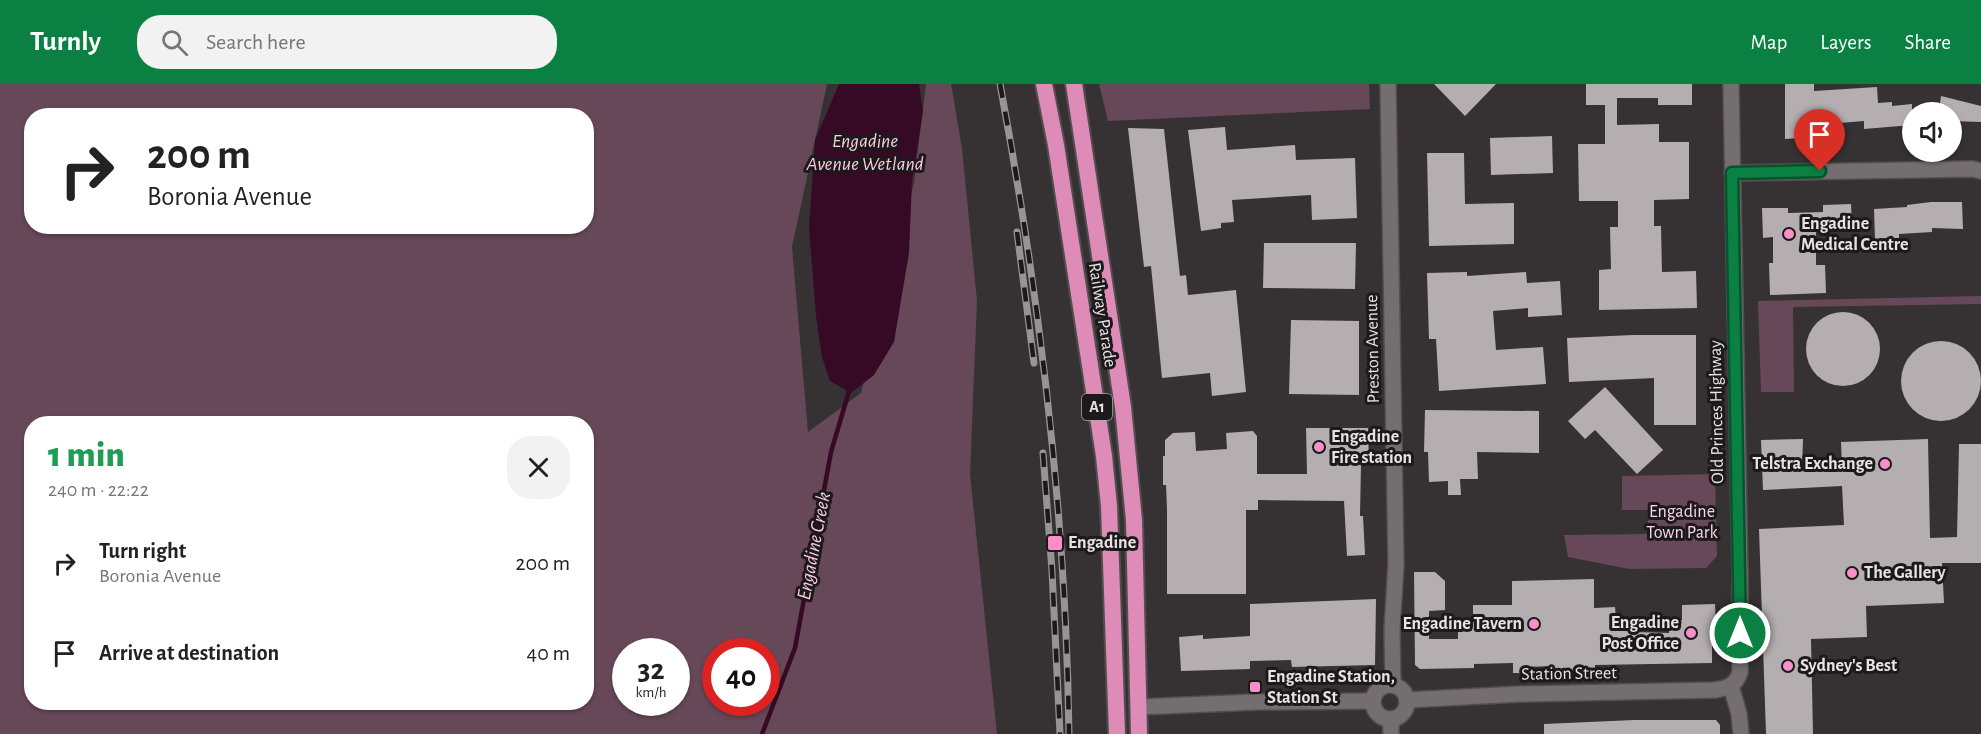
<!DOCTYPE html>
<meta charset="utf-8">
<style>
:root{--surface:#fff;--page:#f2f2f2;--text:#222;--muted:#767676;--accent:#0b8043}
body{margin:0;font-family:"Alegreya Sans",sans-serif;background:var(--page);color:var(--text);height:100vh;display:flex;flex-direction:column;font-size:22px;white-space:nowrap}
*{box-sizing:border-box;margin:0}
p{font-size:20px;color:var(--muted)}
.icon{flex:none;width:33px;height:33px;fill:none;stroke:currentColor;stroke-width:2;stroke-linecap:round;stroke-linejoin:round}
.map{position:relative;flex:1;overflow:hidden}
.details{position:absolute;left:24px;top:332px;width:570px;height:294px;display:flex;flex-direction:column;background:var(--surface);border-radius:24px;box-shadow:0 2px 4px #0004}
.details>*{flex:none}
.guide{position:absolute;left:24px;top:24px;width:570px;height:126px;border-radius:24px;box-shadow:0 2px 4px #0004;background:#fff;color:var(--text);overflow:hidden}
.fabs{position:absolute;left:1902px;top:18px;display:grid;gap:12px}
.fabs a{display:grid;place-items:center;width:60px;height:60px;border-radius:50%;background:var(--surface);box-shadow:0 2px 4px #0004;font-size:30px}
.speed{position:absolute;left:612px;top:554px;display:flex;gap:12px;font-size:30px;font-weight:700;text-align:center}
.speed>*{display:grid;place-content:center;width:78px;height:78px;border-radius:50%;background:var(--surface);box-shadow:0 2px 4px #0004;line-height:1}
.speed small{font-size:15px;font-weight:400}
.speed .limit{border:9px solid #d22;background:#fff;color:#111}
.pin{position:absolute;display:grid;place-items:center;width:51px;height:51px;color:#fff;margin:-62px -26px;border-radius:50% 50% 50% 0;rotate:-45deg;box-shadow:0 0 6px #0007}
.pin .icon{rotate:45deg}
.me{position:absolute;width:66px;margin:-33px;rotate:0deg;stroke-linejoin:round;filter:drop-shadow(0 0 4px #0008)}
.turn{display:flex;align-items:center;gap:21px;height:126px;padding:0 24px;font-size:27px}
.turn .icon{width:78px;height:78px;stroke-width:2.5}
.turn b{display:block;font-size:42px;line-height:51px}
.round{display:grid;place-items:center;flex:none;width:63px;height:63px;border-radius:24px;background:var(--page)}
.overview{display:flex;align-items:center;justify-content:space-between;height:102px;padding:0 24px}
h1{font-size:36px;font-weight:800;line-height:45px;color:#1e9e55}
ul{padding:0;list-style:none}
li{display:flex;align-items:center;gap:18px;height:90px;padding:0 24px}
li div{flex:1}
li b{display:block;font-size:22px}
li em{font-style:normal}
header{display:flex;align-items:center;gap:36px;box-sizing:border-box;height:84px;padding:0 30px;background:var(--accent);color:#fff}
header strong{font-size:28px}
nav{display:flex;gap:33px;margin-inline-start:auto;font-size:21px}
.search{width:420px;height:54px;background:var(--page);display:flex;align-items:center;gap:15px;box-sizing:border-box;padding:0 21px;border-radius:24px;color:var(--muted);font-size:22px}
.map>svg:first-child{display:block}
.green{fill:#674858;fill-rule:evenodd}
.water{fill:#360a25}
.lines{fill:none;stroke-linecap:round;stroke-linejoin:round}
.stream{stroke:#360a25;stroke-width:4.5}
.building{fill:#b5aeb1}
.minor-casing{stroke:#524e50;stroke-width:18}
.tertiary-casing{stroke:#524e50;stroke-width:18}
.trunk-casing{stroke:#524e50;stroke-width:20}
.minor{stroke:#746e71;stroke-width:15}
.tertiary{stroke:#746e71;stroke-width:15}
.trunk{stroke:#de8bb8;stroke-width:16}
.rail-casing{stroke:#989395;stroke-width:7}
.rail{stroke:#1c191b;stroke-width:4.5;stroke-dasharray:14;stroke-linecap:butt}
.route-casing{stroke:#07532c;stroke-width:15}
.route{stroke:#0b8043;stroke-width:10}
.poi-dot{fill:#f98fc9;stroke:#1c191b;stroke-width:2}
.labels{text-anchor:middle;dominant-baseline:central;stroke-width:6;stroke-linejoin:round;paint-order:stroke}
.shield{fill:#1c191b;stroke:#aaa6a8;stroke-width:1.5}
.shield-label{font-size:16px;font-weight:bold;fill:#e7e3e5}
.poi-label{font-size:18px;font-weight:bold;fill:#e7e3e5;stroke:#1c191b;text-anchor:start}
.street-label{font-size:18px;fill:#e7e3e5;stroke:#1c191b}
.park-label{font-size:18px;fill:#f7d5e5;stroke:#1c191b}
.water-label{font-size:20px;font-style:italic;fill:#fccbe3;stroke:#1c191b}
</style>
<header>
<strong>Turnly</strong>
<div class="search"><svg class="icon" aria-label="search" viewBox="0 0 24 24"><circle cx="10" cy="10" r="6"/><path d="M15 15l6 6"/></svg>Search here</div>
<nav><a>Map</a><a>Layers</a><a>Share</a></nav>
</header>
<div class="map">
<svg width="1981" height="650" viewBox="0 0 1981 650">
<rect width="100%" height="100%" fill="#363133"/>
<!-- green -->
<g class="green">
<path d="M0,0H827L792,163L808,348L861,309L914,99L926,0H951L962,64L977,217L970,390L997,650H0ZM32,32H586V142H32ZM32,339H586V618H32ZM626,567H676V618H626ZM716,567H766V618H716Z"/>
<polygon points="1099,0 1369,0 1370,25 1108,37"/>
<polygon points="1981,212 1981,220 1793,223 1794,308 1761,308 1758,217"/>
<polygon points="1715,390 1717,472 1706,484 1629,485 1568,473 1564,451 1648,450 1648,426 1622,426 1622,392"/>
</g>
<!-- water -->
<polygon class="water" points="839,0 919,0 923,27 912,97 909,169 894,258 874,291 851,309 830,297 822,273 816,232 809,143 815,56"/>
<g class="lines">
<!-- stream -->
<polyline class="stream" points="762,650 795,564 831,368 850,304"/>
</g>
<!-- building -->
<g class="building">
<polygon points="1434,0 1496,0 1465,32"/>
<polygon points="1586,0 1692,0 1692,21 1658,21 1658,14 1617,14 1617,41 1659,40 1659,58 1689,58 1689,115 1654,116 1654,142 1661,142 1662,188 1696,187 1697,224 1599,226 1599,186 1611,185 1610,143 1618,143 1618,117 1579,117 1578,60 1605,60 1605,21 1586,21"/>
<polygon points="1785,0 1814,0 1814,7 1877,3 1878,19 1892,18 1892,22 1912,20 1912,41 1864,45 1864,37 1815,41 1815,53 1785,55"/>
<polygon points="1941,12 1981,22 1981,38 1952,37 1952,28 1939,28"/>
<polygon points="1225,43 1227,66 1295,61 1296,76 1355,74 1357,134 1312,136 1311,111 1232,116 1234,138 1221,139 1221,144 1201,147 1188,46"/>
<polygon points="1128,44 1164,45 1180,192 1186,191 1188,211 1236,206 1246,308 1212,312 1210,289 1162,294 1151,182 1144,183"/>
<polygon points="1552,52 1553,89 1491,91 1490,54"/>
<polygon points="1427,69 1464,69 1465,120 1514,119 1514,160 1429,162"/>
<polygon points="1931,118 1962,118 1963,145 1932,144 1932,148 1899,150 1899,154 1875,156 1874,125 1907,123 1907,121"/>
<polygon points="1851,120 1852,145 1816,146 1816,181 1825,181 1826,209 1770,211 1769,179 1773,179 1773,153 1763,154 1762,124 1788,124 1788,129 1823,128 1823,121"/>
<polygon points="1264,159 1356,159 1355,205 1263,204"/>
<polygon points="1467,188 1467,192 1526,188 1527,199 1560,197 1562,231 1528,233 1528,224 1493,227 1496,266 1543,263 1546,300 1439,307 1436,255 1429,255 1427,189"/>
<circle cx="1843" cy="265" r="37"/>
<polygon points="1291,236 1359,237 1359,311 1289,310"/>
<polygon points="1633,251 1696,251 1696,341 1654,341 1654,294 1569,298 1567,254"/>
<circle cx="1941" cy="297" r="40"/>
<polygon points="1605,303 1663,366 1637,390 1595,346 1585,355 1568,337"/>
<polygon points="1425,326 1539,327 1539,369 1477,368 1478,395 1460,395 1461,411 1448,411 1448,397 1429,398 1428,368 1424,368"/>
<polygon points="1306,344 1368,344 1369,380 1361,380 1360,432 1363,432 1365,471 1347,472 1344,417 1258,416 1258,426 1246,426 1246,510 1167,510 1167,425 1166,401 1163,401 1163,372 1165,372 1165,356 1173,349 1195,348 1196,367 1227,365 1226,349 1253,347 1257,352 1257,390 1307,390"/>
<polygon points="1803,355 1802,386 1842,384 1841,358 1928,355 1930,454 1957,453 1959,360 1981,360 1981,479 1942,479 1944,519 1866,522 1867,553 1811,555 1813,650 1766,650 1759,445 1844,441 1842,402 1763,406 1761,356"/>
<polygon points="1414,488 1435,488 1445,497 1445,526 1429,527 1429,555 1458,555 1458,544 1473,543 1473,521 1512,521 1512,497 1594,495 1594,524 1615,523 1616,535 1634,536 1634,548 1669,549 1669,536 1682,536 1682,521 1715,520 1716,544 1712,544 1712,579 1595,581 1595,587 1584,588 1554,588 1554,582 1525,583 1525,589 1513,589 1513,579 1474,580 1474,584 1420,585 1415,581"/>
<polygon points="1376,515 1375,581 1292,583 1291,576 1250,577 1250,585 1181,587 1179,553 1203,551 1203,555 1250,552 1250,520"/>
<polygon points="1634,636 1716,636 1720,641 1720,650 1544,650 1544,640"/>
</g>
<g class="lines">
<!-- minor casing -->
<g class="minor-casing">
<g id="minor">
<polyline points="1388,0 1396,480 1392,546 1393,601"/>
<polyline points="1732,89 1973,85 1981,87"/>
<polyline points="1731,602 1739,630 1741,650"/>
<polyline points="1139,623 1256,618 1373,617"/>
</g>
</g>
<!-- tertiary casing -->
<g class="tertiary-casing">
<g id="tertiary">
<circle cx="1390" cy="618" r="17"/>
<path d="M1407,616L1520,610L1715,606C1727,604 1736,602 1740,588V490L1731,0"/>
<polyline points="1391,635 1391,650"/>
</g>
</g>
<!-- trunk casing -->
<g class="trunk-casing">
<g id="trunk">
<polyline points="1044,0 1056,61 1104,372 1109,422 1117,650"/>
<polyline points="1074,0 1123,323 1134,436 1139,650"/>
</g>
</g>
<!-- minor -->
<use href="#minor" class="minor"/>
<!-- tertiary -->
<use href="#tertiary" class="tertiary"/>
<!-- trunk -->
<use href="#trunk" class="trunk"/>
<!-- rail casing -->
<g class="rail-casing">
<g id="rail">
<path d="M1000,0C1040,214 1066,432 1069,650"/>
<polyline points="1017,148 1034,279"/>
<polyline points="1043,369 1052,487 1060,650"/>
</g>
</g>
<!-- rail -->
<use href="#rail" class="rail"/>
</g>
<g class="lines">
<!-- route casing -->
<g class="route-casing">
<polyline id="route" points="1740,549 1732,89 1820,87"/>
</g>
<!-- route -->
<use href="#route" class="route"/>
</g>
<!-- markers -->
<g class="poi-dot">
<circle cx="1789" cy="150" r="6"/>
<circle cx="1319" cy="363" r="6"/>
<circle cx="1885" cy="380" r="6"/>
<rect x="1047" y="451" width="16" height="16" rx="3"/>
<circle cx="1852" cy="489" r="6"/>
<circle cx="1534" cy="540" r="6"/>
<circle cx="1691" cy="549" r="6"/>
<circle cx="1788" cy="582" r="6"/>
<rect x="1249" y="597" width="12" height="12" rx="3"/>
</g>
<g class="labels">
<!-- shield labels -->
<rect class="shield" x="1082" y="310" width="30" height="26" rx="4.5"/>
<g class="shield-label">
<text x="1097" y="323">A1</text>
</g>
<!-- poi labels -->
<g class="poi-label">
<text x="1801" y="140">Engadine<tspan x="1801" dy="21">Medical Centre</tspan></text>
<text x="1331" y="353">Engadine<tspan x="1331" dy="21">Fire station</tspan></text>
<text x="1873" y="380" text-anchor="end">Telstra Exchange</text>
<text x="1068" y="459">Engadine</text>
<text x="1864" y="489">The Gallery</text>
<text x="1679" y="539" text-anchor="end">Engadine<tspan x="1679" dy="21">Post Office</tspan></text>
<text x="1522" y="540" text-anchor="end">Engadine Tavern</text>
<text x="1800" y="582">Sydney's Best</text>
<text x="1267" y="593">Engadine Station,<tspan x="1267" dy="21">Station St</tspan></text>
</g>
<!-- street labels -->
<g class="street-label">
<text transform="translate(1102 231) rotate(81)">Railway Parade</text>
<text transform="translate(1373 265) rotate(-91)">Preston Avenue</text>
<text transform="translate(1717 328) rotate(-91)">Old Princes Highway</text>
<text transform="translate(1569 590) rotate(-1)">Station Street</text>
</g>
<!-- park labels -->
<g class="park-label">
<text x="1682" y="428">Engadine<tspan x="1682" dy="21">Town Park</tspan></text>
</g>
<!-- water labels -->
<g class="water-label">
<text x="865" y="57">Engadine<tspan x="865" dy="23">Avenue Wetland</tspan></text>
<text transform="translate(814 462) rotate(-79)">Engadine Creek</text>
</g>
</g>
</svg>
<div class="fabs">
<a><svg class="icon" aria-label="sound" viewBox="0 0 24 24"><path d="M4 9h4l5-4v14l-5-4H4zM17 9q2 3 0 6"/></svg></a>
</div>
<div class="speed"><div>32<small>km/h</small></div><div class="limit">40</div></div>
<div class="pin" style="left:1820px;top:87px;background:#d93025"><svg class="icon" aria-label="arrive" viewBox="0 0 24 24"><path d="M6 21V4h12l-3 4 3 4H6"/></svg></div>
<svg class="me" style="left:1740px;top:549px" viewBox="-20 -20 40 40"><circle r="17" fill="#0b8043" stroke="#fff" stroke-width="3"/><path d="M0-11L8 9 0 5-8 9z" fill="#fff"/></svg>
<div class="guide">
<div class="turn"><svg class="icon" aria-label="right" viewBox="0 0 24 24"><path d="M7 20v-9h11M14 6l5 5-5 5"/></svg><div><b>200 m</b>Boronia Avenue</div></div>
</div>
<section class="details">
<div class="overview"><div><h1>1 min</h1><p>240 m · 22:22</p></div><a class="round"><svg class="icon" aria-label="close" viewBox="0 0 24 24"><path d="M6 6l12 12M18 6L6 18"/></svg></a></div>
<ul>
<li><svg class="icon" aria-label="right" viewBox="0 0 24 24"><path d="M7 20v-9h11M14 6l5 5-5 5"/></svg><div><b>Turn right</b><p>Boronia Avenue</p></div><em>200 m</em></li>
<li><svg class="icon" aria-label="arrive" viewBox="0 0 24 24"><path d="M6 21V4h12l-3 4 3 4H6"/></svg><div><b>Arrive at destination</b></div><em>40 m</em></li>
</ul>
</section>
</div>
